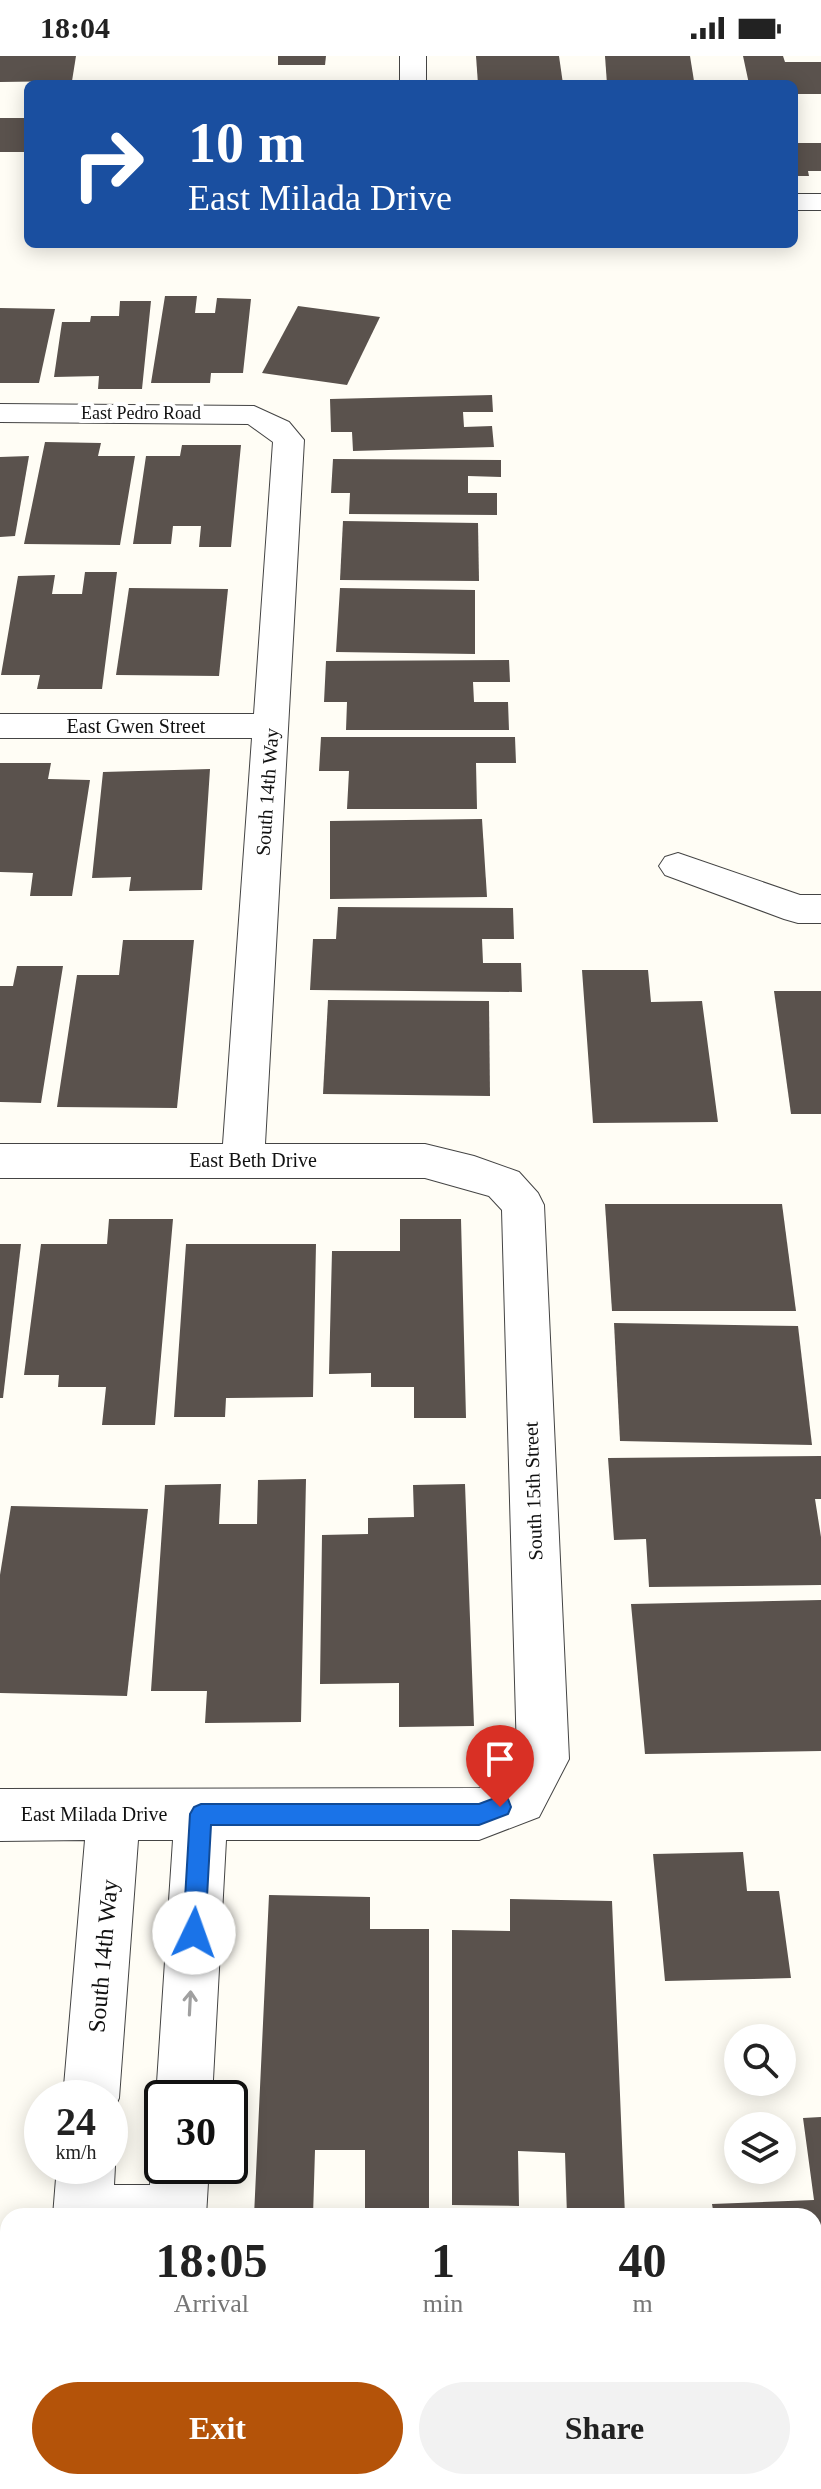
<!DOCTYPE html>
<style>
:root{--surface:#fff;--page:#f2f2f2;--text:#222;--muted:#767676;--accent:#b45309}
body{margin:0;font-family:Georgia,serif;background:var(--page);color:var(--text);height:100vh;display:flex;flex-direction:column;font-size:30px;white-space:nowrap}
*{box-sizing:border-box;margin:0}
p{font-size:26px;color:var(--muted)}
.icon{flex:none;width:44px;height:44px;fill:none;stroke:currentColor;stroke-width:2;stroke-linecap:round;stroke-linejoin:round}
.map{position:relative;flex:1;overflow:hidden}
.sheet{position:absolute;left:0px;top:2152px;width:822px;height:282px;display:flex;flex-direction:column;background:var(--surface);border-radius:24px 24px 0 0;box-shadow:0 4px 20px #0003}
.sheet>*{flex:none}
.top-card{position:absolute;left:24px;top:24px;width:774px;height:168px;border-radius:12px;box-shadow:0 4px 20px #0003;background:#1a4fa0;color:#fff;overflow:hidden}
.buttons{position:absolute;left:724px;top:1968px;display:grid;gap:16px}
.buttons a{display:grid;place-items:center;width:72px;height:72px;border-radius:50%;background:var(--surface);box-shadow:0 4px 20px #0003;font-size:40px}
.speed{position:absolute;left:24px;top:2024px;display:flex;gap:16px;font-size:40px;font-weight:700;text-align:center}
.speed>*{display:grid;place-content:center;width:104px;height:104px;border-radius:50%;background:var(--surface);box-shadow:0 4px 20px #0003;line-height:1}
.speed small{font-size:20px;font-weight:400}
.speed .limit{border:4px solid #111;border-radius:12px;background:#fff;color:#111}
.pin{position:absolute;display:grid;place-items:center;width:68px;height:68px;color:#fff;margin:-82px -34px;border-radius:50% 50% 50% 0;rotate:-45deg;box-shadow:0 0 8px #0007}
.pin .icon{rotate:45deg}
.me{position:absolute;width:88px;margin:-44px;rotate:3deg;stroke-linejoin:round;filter:drop-shadow(0 0 6px #0008)}
.turn{display:flex;align-items:center;gap:28px;height:168px;padding:0 32px;font-size:36px}
.turn .icon{width:104px;height:104px;stroke-width:2.5}
.turn b{display:block;font-size:56px;line-height:68px}
.eta{display:flex;justify-content:space-evenly;align-items:center;height:136px;text-align:center}
.eta b{font-size:48px;font-weight:800;line-height:56px}
.action{display:flex;gap:16px;margin-top:auto;padding:16px 32px}
.action a{flex:1;height:92px;border-radius:48px;background:var(--accent);color:#fff;font-size:32px;font-weight:800;line-height:92px;text-align:center}
.action a+a{background:var(--page);color:var(--text)}
.status{display:flex;justify-content:space-between;align-items:center;height:56px;padding:0 40px;background:var(--surface);direction:ltr}
.status svg{height:22px;fill:currentColor}
.map>svg:first-child{display:block}
.building{fill:#5a524d}
.lines{fill:none;stroke-linecap:round;stroke-linejoin:round}
.street-casing{stroke:#444;stroke-width:2}
.street{fill:#fff;fill-rule:evenodd}
.oneway{stroke:#a0a0a0}
.route{fill:#1a73e8;stroke:#114b97;stroke-width:2}
.labels{text-anchor:middle;dominant-baseline:central;stroke-width:8;stroke-linejoin:round;paint-order:stroke}
.far-street-label{font-size:18px;fill:#111;stroke:#fff}
.street-label{font-size:20px;fill:#111;stroke:#fff}
.near-street-label{font-size:24px;fill:#111;stroke:#fff}
</style>
<div class="status"><b>18:04</b><svg viewBox="0 0 49 12"><path d="M0 12V9h3v3zM5 12V6h3v6zM10 12V3h3v9zM15 12V0h3v12zM26 1h20v11H26zM47 4h2v5h-2z"/></svg></div>
<div class="map">
<svg width="821" height="2433" viewBox="0 0 821 2433">
<rect width="100%" height="100%" fill="#fffdf5"/>
<!-- building -->
<g class="building">
<polygon points="0,0 76,0 72,25 0,26"/>
<polygon points="278,0 326,0 325,9 278,9"/>
<polygon points="476,0 559,0 563,28 478,28"/>
<polygon points="605,0 690,0 694,25 607,28"/>
<polygon points="743,0 783,0 785,6 821,6 821,38 794,38 794,28 749,28"/>
<rect x="0" y="62" width="28" height="34"/>
<polygon points="794,87 821,87 821,115 808,115 809,120 794,120"/>
<polygon points="165,240 197,240 195,257 215,257 217,242 251,243 243,317 211,317 210,327 151,327"/>
<polygon points="120,245 151,245 142,333 98,333 99,320 54,321 62,266 90,266 91,260 119,260"/>
<polygon points="298,250 380,261 347,329 262,317"/>
<polygon points="0,252 55,253 39,327 0,327"/>
<polygon points="492,339 493,356 463,356 464,371 492,370 494,391 353,395 352,376 331,376 330,343"/>
<polygon points="45,386 101,387 98,400 135,400 120,489 24,488"/>
<polygon points="182,389 241,389 231,491 199,491 201,470 173,470 171,488 133,488 146,400 180,400"/>
<polygon points="29,400 15,480 0,481 0,401"/>
<polygon points="333,403 501,404 501,421 468,420 468,437 497,437 497,459 349,458 350,437 331,437"/>
<polygon points="343,465 478,467 479,525 340,524"/>
<polygon points="85,516 117,516 102,633 37,633 40,619 1,619 18,520 55,519 52,538 82,538"/>
<polygon points="129,532 228,533 219,620 116,619"/>
<polygon points="340,532 475,534 475,598 336,596"/>
<polygon points="509,604 510,626 473,626 474,646 508,646 509,674 346,674 347,646 324,646 326,605"/>
<polygon points="321,681 515,681 516,707 476,707 477,753 347,753 349,715 319,715"/>
<polygon points="0,707 51,707 48,723 90,724 72,840 30,840 33,817 0,816"/>
<polygon points="210,713 202,834 129,835 131,821 92,822 103,716"/>
<polygon points="482,763 487,841 330,843 330,765"/>
<polygon points="338,851 513,852 514,883 482,883 483,907 521,907 522,936 310,934 313,883 336,883"/>
<polygon points="123,884 194,884 177,1052 57,1051 77,919 119,919"/>
<polygon points="17,910 63,910 41,1047 0,1046 0,930 13,930"/>
<polygon points="582,914 648,914 651,946 702,945 718,1066 593,1067"/>
<polygon points="774,935 821,935 821,1058 791,1058"/>
<polygon points="328,944 489,945 490,1040 323,1038"/>
<polygon points="605,1148 782,1148 796,1255 612,1255"/>
<polygon points="109,1163 173,1163 155,1369 102,1369 106,1331 58,1331 59,1319 24,1319 41,1188 107,1188"/>
<polygon points="400,1163 461,1163 466,1362 414,1362 414,1331 371,1331 371,1317 329,1318 332,1195 400,1195"/>
<polygon points="0,1188 21,1188 3,1342 0,1342"/>
<polygon points="186,1188 316,1188 313,1341 226,1342 225,1361 174,1361"/>
<polygon points="614,1267 798,1270 812,1389 620,1385"/>
<polygon points="821,1400 821,1443 815,1443 821,1481 821,1529 649,1531 646,1483 614,1484 608,1402"/>
<polygon points="306,1423 301,1666 205,1667 207,1635 151,1635 165,1429 221,1428 219,1468 257,1468 258,1424"/>
<polygon points="465,1428 474,1670 399,1671 399,1627 320,1628 322,1479 368,1478 368,1462 414,1461 413,1429"/>
<polygon points="11,1450 148,1453 127,1640 0,1637 0,1519"/>
<polygon points="821,1544 821,1695 645,1698 631,1548"/>
<polygon points="743,1796 747,1835 779,1835 791,1922 665,1925 653,1798"/>
<polygon points="269,1839 370,1841 370,1873 429,1873 429,2153 365,2153 365,2094 315,2094 313,2160 254,2160"/>
<polygon points="510,1843 612,1845 625,2160 567,2160 565,2097 518,2095 519,2150 452,2149 452,1874 510,1875"/>
<polygon points="821,2061 821,2239 814,2239 814,2160 714,2160 712,2148 814,2144 803,2062"/>
</g>
<g class="lines">
<!-- street casing -->
<g class="street-casing">
<g id="street">
<rect x="400" y="0" width="26" height="28"/>
<rect x="794" y="138" width="27" height="16"/>
<polygon points="0,348 254,350 289,366 304,384 265,1088 425,1088 474,1100 519,1116 538,1137 544,1149 569,1703 539,1761 479,1784 226,1784 212,2042 162,2042 162,2058 156,2042 173,1784 138,1784 119,2042 110,2063 110,2042 63,2042 85,1784 0,1785 0,1733 479,1732 503,1724 517,1699 502,1154 489,1140 425,1122 0,1122 0,1088 223,1088 252,682 0,682 0,658 254,658 273,386 248,368 0,366"/>
<polygon points="678,797 800,839 821,839 821,867 798,867 784,863 665,819 659,810 665,801"/>
<polygon points="162,2088 162,2110 209,2110 206,2160 53,2160 57,2110 110,2110 110,2098 115,2110 114,2129 150,2129 151,2110"/>
<polygon points="30,2426 92,2426 91,2433 29,2433"/>
<polygon points="131,2426 193,2426 192,2433 130,2433"/>
</g>
</g>
<!-- street -->
<use href="#street" class="street"/>
</g>
<!-- one-way arrows -->
<defs><path id="oneway-shaft" d="M-6 0H5M1.5-3L5.5 0L1.5 3" fill="none" stroke-width="1.6" stroke-linecap="round" stroke-linejoin="round" transform="scale(2)"/></defs>
<use class="oneway" href="#oneway-shaft" transform="translate(190 1947) rotate(-87)"/>
<!-- route -->
<polygon class="route" points="500,1740 508,1743 511,1751 508,1758 479,1769 211,1769 205,1877 202,1885 194,1888 186,1885 183,1877 190,1758 194,1751 201,1748 479,1748"/>
<g class="labels">
<!-- far-street labels -->
<g class="far-street-label">
<text x="141" y="357">East Pedro Road</text>
</g>
<!-- street labels -->
<g class="street-label">
<text x="136" y="670">East Gwen Street</text>
<text transform="translate(267 736) rotate(-86)">South 14th Way</text>
<text x="253" y="1104">East Beth Drive</text>
<text transform="translate(533 1435) rotate(-92)">South 15th Street</text>
<text x="94" y="1758">East Milada Drive</text>
</g>
<!-- near-street labels -->
<g class="near-street-label">
<text transform="translate(103 1900) rotate(-85)">South 14th Way</text>
</g>
</g>
</svg>
<div class="buttons">
<a><svg class="icon" aria-label="search" viewBox="0 0 24 24"><circle cx="10" cy="10" r="6"/><path d="M15 15l6 6"/></svg></a>
<a><svg class="icon" aria-label="layers" viewBox="0 0 24 24"><path d="M12 4l9 5-9 5-9-5zM3 14l9 5 9-5"/></svg></a>
</div>
<div class="speed"><div>24<small>km/h</small></div><div class="limit">30</div></div>
<div class="pin" style="left:500px;top:1751px;background:#d93025"><svg class="icon" aria-label="arrive" viewBox="0 0 24 24"><path d="M6 21V4h12l-3 4 3 4H6"/></svg></div>
<svg class="me" style="left:194px;top:1877px" viewBox="-20 -20 40 40"><circle r="19" fill="#fff"/><path d="M0-13L10 11 0 6-10 11z" fill="#1a73e8"/></svg>
<div class="top-card">
<div class="turn"><svg class="icon" aria-label="right" viewBox="0 0 24 24"><path d="M7 20v-9h11M14 6l5 5-5 5"/></svg><div><b>10 m</b>East Milada Drive</div></div>
</div>
<section class="sheet">
<div class="eta">
<div><b>18:05</b><p>Arrival</p></div>
<div><b>1</b><p>min</p></div>
<div><b>40</b><p>m</p></div>
</div>
<div class="action"><a>Exit</a><a>Share</a></div>
</section>
</div>
